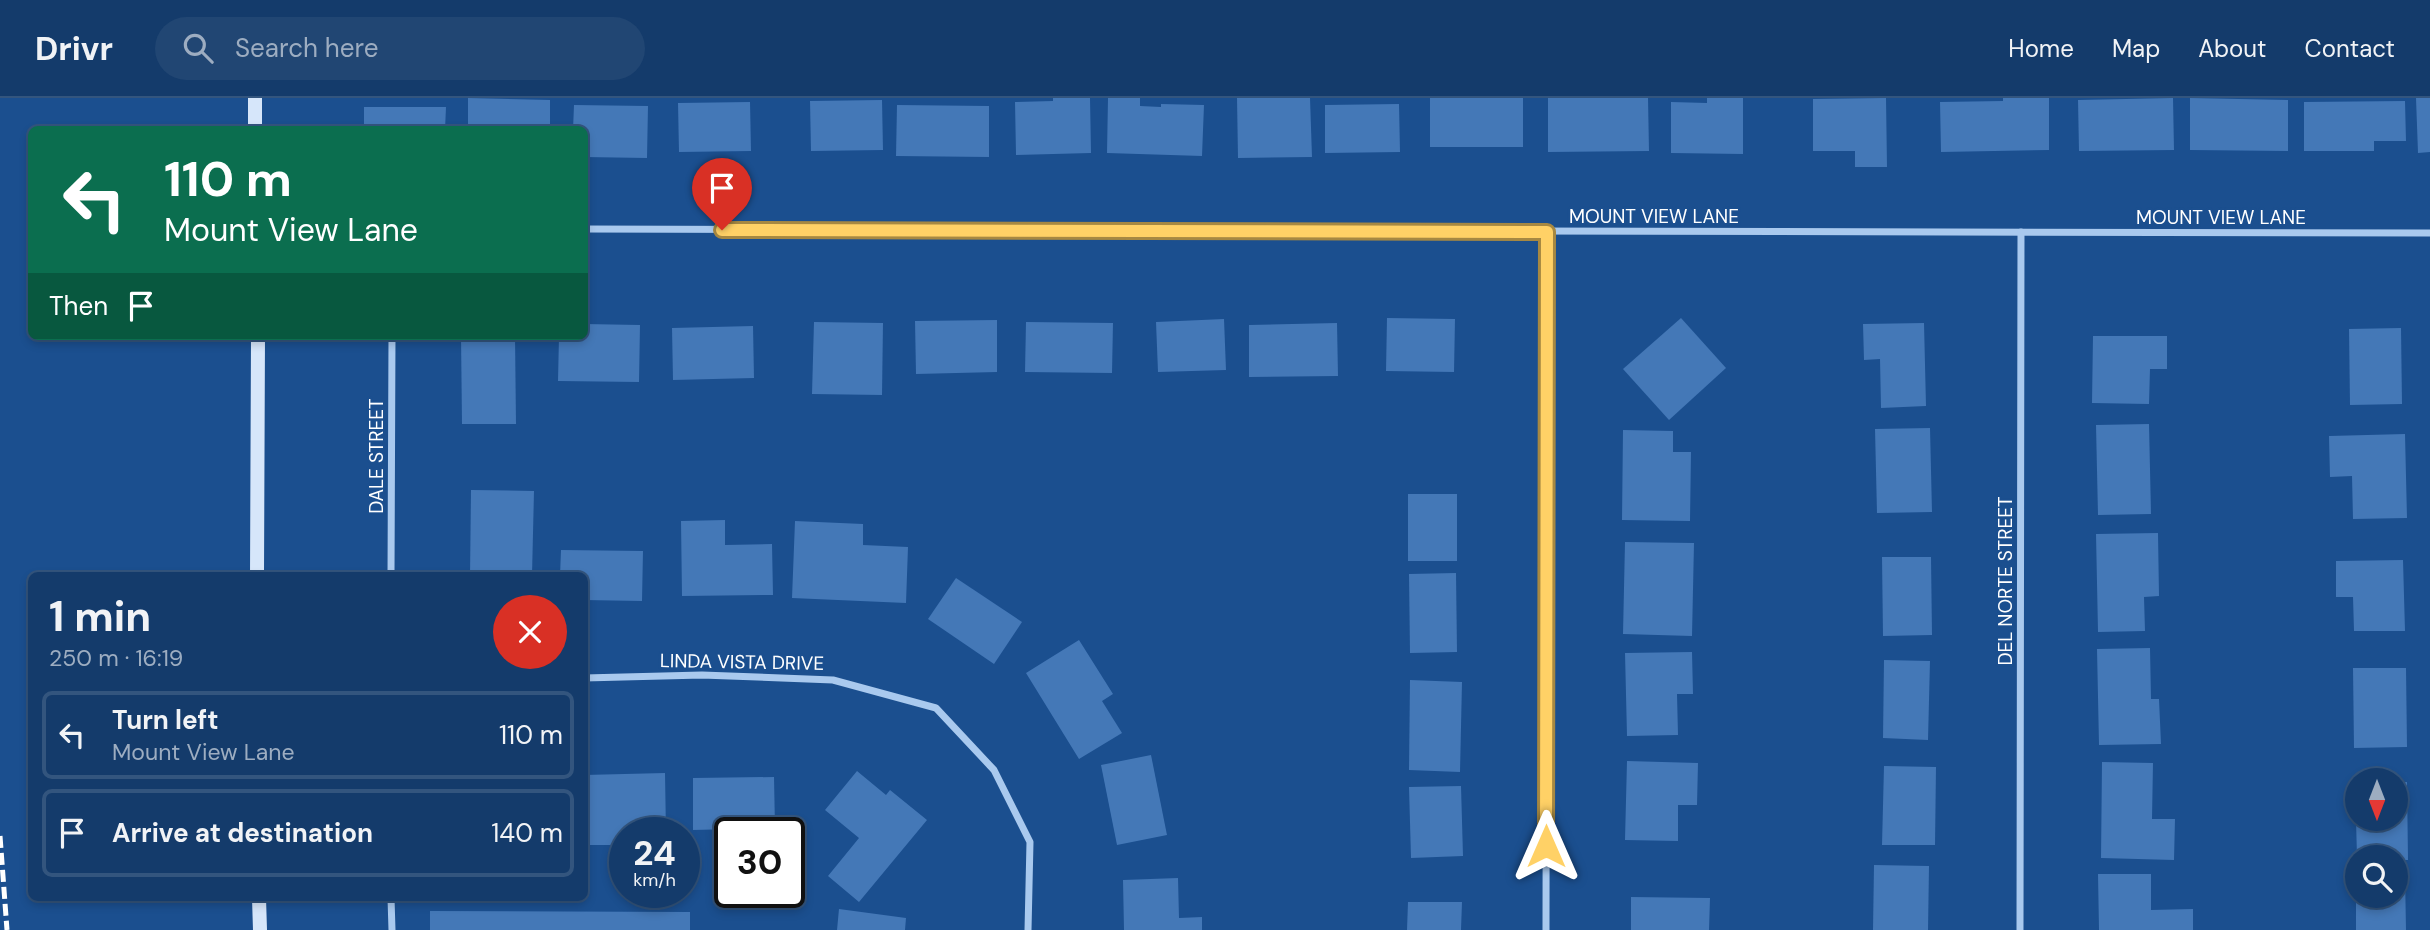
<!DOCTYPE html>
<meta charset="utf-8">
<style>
:root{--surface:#143b6b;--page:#214673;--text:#f1f3f6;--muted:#9dadc1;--line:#33557e}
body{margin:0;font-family:"DM Sans",sans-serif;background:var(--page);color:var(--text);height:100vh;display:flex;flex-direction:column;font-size:26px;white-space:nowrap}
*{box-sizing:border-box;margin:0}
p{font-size:23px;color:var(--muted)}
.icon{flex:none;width:38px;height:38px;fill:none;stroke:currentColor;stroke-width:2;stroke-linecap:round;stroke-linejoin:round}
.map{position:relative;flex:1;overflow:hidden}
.side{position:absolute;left:28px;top:474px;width:560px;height:329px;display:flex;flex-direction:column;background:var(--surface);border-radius:10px;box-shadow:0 4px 10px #0003,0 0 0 2px var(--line)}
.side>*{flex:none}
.hud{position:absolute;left:28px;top:28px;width:560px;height:214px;border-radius:10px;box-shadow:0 4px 10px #0003,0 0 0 2px var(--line);background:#0b6e4f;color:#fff;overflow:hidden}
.needle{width:46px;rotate:180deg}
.buttons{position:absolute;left:2345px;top:670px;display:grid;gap:14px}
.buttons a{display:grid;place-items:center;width:63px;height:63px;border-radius:50%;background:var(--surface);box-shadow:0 4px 10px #0003,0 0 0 2px var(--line);font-size:35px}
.speed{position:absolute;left:609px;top:719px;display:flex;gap:14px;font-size:35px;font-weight:700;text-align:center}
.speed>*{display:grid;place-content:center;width:91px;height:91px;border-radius:50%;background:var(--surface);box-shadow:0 4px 10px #0003,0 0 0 2px var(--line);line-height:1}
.speed small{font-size:18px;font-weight:400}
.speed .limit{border:4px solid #111;border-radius:10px;background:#fff;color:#111}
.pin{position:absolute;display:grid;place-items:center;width:60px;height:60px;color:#fff;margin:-72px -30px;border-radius:50% 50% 50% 0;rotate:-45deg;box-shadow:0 0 7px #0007}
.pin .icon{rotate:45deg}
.me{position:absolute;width:77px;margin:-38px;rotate:0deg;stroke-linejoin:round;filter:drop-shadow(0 0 5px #0008)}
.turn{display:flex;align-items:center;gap:24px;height:147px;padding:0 21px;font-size:32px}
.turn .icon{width:91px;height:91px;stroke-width:2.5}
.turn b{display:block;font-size:49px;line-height:60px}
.then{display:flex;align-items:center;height:66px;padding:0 21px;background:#0003;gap:14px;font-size:26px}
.round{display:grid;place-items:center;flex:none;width:74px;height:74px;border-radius:37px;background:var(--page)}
.summary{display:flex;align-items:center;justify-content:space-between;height:119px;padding:0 21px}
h1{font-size:42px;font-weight:700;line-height:52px}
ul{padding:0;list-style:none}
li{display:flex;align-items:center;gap:21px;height:88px;margin:0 14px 10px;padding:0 7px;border:4px solid var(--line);border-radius:10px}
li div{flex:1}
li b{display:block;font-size:26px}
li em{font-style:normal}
header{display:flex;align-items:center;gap:42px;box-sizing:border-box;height:98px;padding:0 35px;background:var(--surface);border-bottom:2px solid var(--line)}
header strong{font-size:33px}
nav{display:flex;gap:38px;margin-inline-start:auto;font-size:24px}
.search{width:490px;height:63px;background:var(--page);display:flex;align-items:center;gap:18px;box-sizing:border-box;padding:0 24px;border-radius:38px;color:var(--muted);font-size:26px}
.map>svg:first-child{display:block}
.building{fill:#4478b7}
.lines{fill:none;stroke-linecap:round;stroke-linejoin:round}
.street{stroke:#a9c9ee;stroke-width:7}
.secondary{stroke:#d6e6fa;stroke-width:14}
.rail{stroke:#fff;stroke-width:5;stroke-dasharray:12 5;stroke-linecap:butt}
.route-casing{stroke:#a68842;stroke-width:18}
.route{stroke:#ffd166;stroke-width:12}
.labels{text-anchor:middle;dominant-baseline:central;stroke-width:5;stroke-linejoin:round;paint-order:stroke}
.street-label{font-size:19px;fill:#fff;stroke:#1b4f8f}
</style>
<header>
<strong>Drivr</strong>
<div class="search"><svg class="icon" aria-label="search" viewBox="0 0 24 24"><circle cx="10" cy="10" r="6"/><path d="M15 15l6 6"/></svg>Search here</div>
<nav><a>Home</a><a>Map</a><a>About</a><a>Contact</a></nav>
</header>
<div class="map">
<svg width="2430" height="832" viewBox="0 0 2430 832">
<rect width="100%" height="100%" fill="#1b4f8f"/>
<!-- building -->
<g class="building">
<polygon points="468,0 550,2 550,32 468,32"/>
<polygon points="1053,0 1090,0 1091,55 1016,57 1015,4 1053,3"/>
<polygon points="1108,0 1140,0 1140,8 1161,9 1161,6 1204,7 1202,58 1107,55"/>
<polygon points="1237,0 1310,0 1312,59 1238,60"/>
<rect x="1430" y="0" width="93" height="49"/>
<polygon points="1548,0 1648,0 1649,53 1548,54"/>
<polygon points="1707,0 1743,0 1743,56 1671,55 1671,4 1707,5"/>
<polygon points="1886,0 1887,69 1855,69 1855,53 1813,53 1813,1"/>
<polygon points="2003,0 2049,0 2049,52 1941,54 1940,4 2003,3"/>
<polygon points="2173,0 2174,52 2079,53 2078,2"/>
<polygon points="2190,0 2288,2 2288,53 2190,52"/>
<polygon points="2416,0 2430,0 2430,54 2418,55"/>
<polygon points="882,2 883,52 811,53 810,3"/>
<polygon points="2405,3 2406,43 2374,43 2374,53 2304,53 2304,4"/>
<polygon points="750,4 751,53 679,54 678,5"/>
<polygon points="1399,6 1400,54 1325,55 1325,7"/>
<polygon points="574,7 648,8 647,60 584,59 584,32 573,32"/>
<polygon points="897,7 989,8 989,59 896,58"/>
<polygon points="364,9 446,9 445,32 364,32"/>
<polygon points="1387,220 1455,221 1454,274 1386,273"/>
<polygon points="1681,220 1726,270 1669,322 1623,271"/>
<polygon points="1224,221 1226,272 1158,274 1156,224"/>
<polygon points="997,222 997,274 916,276 915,223"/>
<polygon points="814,224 883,225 882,297 812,296"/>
<polygon points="1026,224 1113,225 1112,275 1025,274"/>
<polygon points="1337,225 1338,278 1249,279 1249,227"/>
<polygon points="1924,225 1926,308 1881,310 1880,261 1864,262 1863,226"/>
<polygon points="584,226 640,227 639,284 558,283 559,238 584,238"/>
<polygon points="753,228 754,280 673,282 672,230"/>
<polygon points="2401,230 2402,306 2350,307 2349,231"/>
<polygon points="461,238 515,238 516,326 462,326"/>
<polygon points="2093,238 2167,238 2167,271 2150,271 2149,306 2092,305"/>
<polygon points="2149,326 2151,416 2098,417 2096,327"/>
<polygon points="1930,330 1932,414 1877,415 1875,331"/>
<polygon points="1623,332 1673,333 1673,354 1691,354 1690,423 1622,422"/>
<polygon points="2405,336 2407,420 2353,421 2352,378 2330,379 2329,338"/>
<polygon points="471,392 534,393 532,478 470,478"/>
<rect x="1408" y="396" width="49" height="67"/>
<polygon points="725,422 725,447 772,446 773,497 682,498 681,423"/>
<polygon points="795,423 863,426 863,447 908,449 906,505 792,500"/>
<polygon points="2158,435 2159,498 2144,499 2145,533 2098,534 2096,436"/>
<polygon points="1625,444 1694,445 1692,538 1623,536"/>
<polygon points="561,452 643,453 642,503 584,502 584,478 560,478"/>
<polygon points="1882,459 1931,459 1932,537 1883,538"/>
<polygon points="2403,462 2405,533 2354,533 2353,499 2336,499 2336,463"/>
<polygon points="1456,475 1457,554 1410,555 1409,476"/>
<polygon points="956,480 1022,524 994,566 928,521"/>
<polygon points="1079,542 1113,596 1102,603 1122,635 1079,661 1026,575"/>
<polygon points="2150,550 2151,601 2159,601 2161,646 2099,647 2097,551"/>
<polygon points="1692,554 1693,596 1677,596 1678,637 1627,638 1625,555"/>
<polygon points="1884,562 1930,563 1928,642 1883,640"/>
<polygon points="2353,570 2406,570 2407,649 2354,650"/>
<polygon points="1410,582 1462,584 1460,674 1409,672"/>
<polygon points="1151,657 1167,737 1117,747 1101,667"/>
<polygon points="1627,663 1698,665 1697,707 1678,707 1678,743 1625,742"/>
<polygon points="2102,664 2153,665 2152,721 2175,721 2174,762 2101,760"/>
<polygon points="1884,668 1936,669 1935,747 1882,747"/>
<polygon points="857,673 886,697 890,692 927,722 859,804 828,778 859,740 825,712"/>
<polygon points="665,675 666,735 625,735 625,786 620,786 620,747 584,747 584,677"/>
<polygon points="774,679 775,730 693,732 693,680"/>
<polygon points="2407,684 2408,762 2396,762 2396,760 2357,760 2356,721 2396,721 2396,685"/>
<polygon points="1461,688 1463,758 1411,760 1409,689"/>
<polygon points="1874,767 1929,768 1928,832 1873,832"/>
<polygon points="2098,776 2151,776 2151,812 2193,811 2193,832 2099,832"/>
<polygon points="2396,776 2405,776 2406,832 2356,832 2356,798 2396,798"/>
<polygon points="1178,780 1179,820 1202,819 1202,832 1124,832 1123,782"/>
<polygon points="1631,799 1710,800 1709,832 1631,832"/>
<polygon points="1408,804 1462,804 1461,832 1407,832"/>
<polygon points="839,811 906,820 905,832 837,832"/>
<polygon points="430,813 690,814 690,832 430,832"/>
</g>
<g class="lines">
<!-- street -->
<g class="street">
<polyline points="584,131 2430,135"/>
<polyline points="391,478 392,238"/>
<polyline points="584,580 702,577 833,582 936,610 994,672 1030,744 1028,832"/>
<polyline points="391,800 392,832"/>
<polyline points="1546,832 1547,134"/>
<polyline points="2020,832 2021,134"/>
</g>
<!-- secondary -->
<g class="secondary">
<polyline points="255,0 255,32"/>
<polyline points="257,478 258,238"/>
<polyline points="259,800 260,832"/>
</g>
<!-- rail -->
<polyline class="rail" points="0,738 7,832"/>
</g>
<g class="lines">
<!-- route casing -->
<g class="route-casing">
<polyline id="route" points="722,132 1547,134 1546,748"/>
</g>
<!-- route -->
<use href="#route" class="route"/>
</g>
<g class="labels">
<!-- street labels -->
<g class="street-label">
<text x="1654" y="118">MOUNT VIEW LANE</text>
<text x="2221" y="119">MOUNT VIEW LANE</text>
<text transform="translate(376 358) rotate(-90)">DALE STREET</text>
<text transform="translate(2005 483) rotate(-90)">DEL NORTE STREET</text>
<text transform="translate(742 564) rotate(1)">LINDA VISTA DRIVE</text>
</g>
</g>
</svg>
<div class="buttons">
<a><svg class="needle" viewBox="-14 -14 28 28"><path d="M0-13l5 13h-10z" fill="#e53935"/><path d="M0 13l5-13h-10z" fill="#9dadc1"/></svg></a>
<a><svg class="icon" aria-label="search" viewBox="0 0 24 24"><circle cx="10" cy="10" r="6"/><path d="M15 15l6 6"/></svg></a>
</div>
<div class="speed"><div>24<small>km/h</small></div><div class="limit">30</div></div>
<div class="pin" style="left:722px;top:132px;background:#d93025"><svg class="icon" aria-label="arrive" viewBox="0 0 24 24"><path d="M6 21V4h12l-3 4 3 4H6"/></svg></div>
<svg class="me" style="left:1546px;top:748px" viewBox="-20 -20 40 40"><path d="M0-17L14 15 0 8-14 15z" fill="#ffd166" stroke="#fff" stroke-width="4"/></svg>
<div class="hud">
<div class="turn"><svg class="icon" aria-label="left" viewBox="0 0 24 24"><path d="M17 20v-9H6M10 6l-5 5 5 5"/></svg><div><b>110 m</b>Mount View Lane</div></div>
<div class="then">Then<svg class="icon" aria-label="arrive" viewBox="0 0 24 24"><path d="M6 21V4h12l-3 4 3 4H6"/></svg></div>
</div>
<section class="side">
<div class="summary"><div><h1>1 min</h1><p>250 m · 16:19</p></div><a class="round" style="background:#d93025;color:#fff"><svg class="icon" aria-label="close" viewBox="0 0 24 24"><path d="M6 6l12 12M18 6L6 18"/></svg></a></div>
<ul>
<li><svg class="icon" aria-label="left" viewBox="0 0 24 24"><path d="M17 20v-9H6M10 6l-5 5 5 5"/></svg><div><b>Turn left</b><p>Mount View Lane</p></div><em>110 m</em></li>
<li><svg class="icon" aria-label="arrive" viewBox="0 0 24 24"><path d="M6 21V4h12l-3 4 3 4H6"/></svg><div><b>Arrive at destination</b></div><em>140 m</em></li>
</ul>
</section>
</div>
